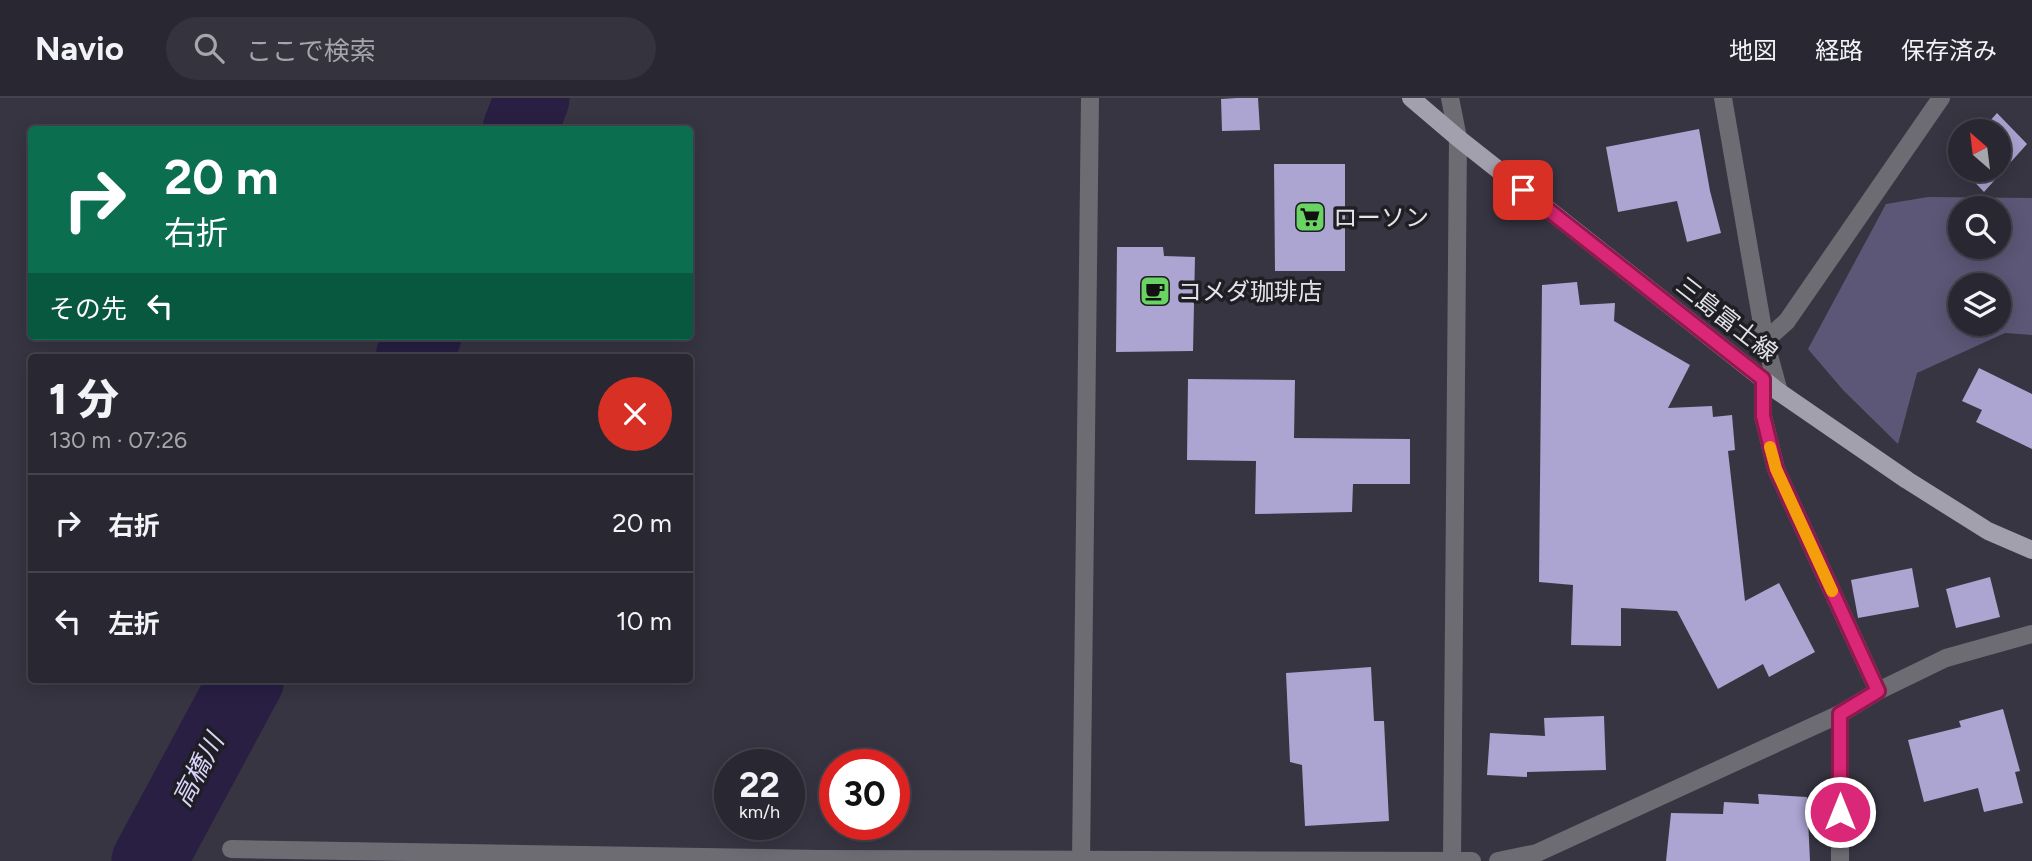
<!DOCTYPE html>
<html lang="ja">
<meta charset="utf-8">
<style>
:root{--surface:#292832;--page:#35343e;--text:#f1f3f6;--muted:#a5a6ac;--line:#45444d}
body{margin:0;font-family:Figtree,"Noto Sans JP",sans-serif;background:var(--page);color:var(--text);height:100vh;display:flex;flex-direction:column;font-size:26px;white-space:nowrap}
*{box-sizing:border-box;margin:0}
p{font-size:23px;color:var(--muted)}
.icon{flex:none;width:38px;height:38px;fill:none;stroke:currentColor;stroke-width:2;stroke-linecap:round;stroke-linejoin:round}
.map{position:relative;flex:1;overflow:hidden}
.drawer{position:absolute;left:28px;top:256px;width:665px;height:329px;display:flex;flex-direction:column;background:var(--surface);border-radius:7px;box-shadow:0 4px 18px #0003,0 0 0 2px var(--line)}
.drawer>*{flex:none}
.guide{position:absolute;left:28px;top:28px;width:665px;height:214px;border-radius:7px;box-shadow:0 4px 18px #0003,0 0 0 2px var(--line);background:#0b6e4f;color:#fff;overflow:hidden}
.needle{width:46px;rotate:332deg}
.tools{position:absolute;left:1948px;top:21px;display:grid;gap:14px}
.tools a{display:grid;place-items:center;width:63px;height:63px;border-radius:50%;background:var(--surface);box-shadow:0 4px 18px #0003,0 0 0 2px var(--line);font-size:35px}
.speed{position:absolute;left:714px;top:651px;display:flex;gap:14px;font-size:35px;font-weight:700;text-align:center}
.speed>*{display:grid;place-content:center;width:91px;height:91px;border-radius:50%;background:var(--surface);box-shadow:0 4px 18px #0003,0 0 0 2px var(--line);line-height:1}
.speed small{font-size:18px;font-weight:400}
.speed .limit{border:10px solid #d22;background:#fff;color:#111}
.pin{position:absolute;display:grid;place-items:center;width:60px;height:60px;color:#fff;margin:-30px;border-radius:14px;box-shadow:0 4px 10px #0006}
.me{position:absolute;width:77px;margin:-38px;rotate:0deg;stroke-linejoin:round;filter:drop-shadow(0 0 5px #0008)}
.turn{display:flex;align-items:center;gap:24px;height:147px;padding:0 21px;font-size:32px}
.turn .icon{width:91px;height:91px;stroke-width:2.5}
.turn b{display:block;font-size:49px;line-height:60px}
.then{display:flex;align-items:center;height:66px;padding:0 21px;background:#0003;gap:14px;font-size:26px}
.round{display:grid;place-items:center;flex:none;width:74px;height:74px;border-radius:37px;background:var(--page)}
.summary{display:flex;align-items:center;justify-content:space-between;height:119px;padding:0 21px}
h1{font-size:42px;font-weight:800;line-height:52px}
ul{padding:0;list-style:none}
li{display:flex;align-items:center;gap:21px;height:98px;padding:0 21px;border-top:2px solid var(--line)}
li div{flex:1}
li b{display:block;font-size:26px}
li em{font-style:normal}
header{display:flex;align-items:center;gap:42px;box-sizing:border-box;height:98px;padding:0 35px;background:var(--surface);border-bottom:2px solid var(--line)}
header strong{font-size:33px}
nav{display:flex;gap:38px;margin-inline-start:auto;font-size:24px}
.search{width:490px;height:63px;background:var(--page);display:flex;align-items:center;gap:18px;box-sizing:border-box;padding:0 24px;border-radius:38px;color:var(--muted);font-size:26px}
.map>svg:first-child{display:block}
.green{fill:#5d5777;fill-rule:evenodd}
.lines{fill:none;stroke-linecap:round;stroke-linejoin:round}
.river{stroke:#281f43;stroke-width:75}
.building{fill:#aca4d1}
.minor{stroke:#6d6c73;stroke-width:18}
.major{stroke:#a2a0ad;stroke-width:18}
.route-casing{stroke:#8e194d;stroke-width:18}
.route{stroke:#db2777;stroke-width:12}
.slow{stroke:#f59e0b;stroke-width:12}
.labels{text-anchor:middle;dominant-baseline:central;stroke-width:7;stroke-linejoin:round;paint-order:stroke}
.poi-label{font-size:24px;fill:#e3e2ea;stroke:#1f1e23;text-anchor:start}
.street-label{font-size:24px;fill:#e3e2ea;stroke:#1f1e23}
.water-label{font-size:26px;font-style:italic;fill:#dbd4fd;stroke:#1f1e23}
</style>
<header>
<strong>Navio</strong>
<div class="search"><svg class="icon" aria-label="search" viewBox="0 0 24 24"><circle cx="10" cy="10" r="6"/><path d="M15 15l6 6"/></svg>ここで検索</div>
<nav><a>地図</a><a>経路</a><a>保存済み</a></nav>
</header>
<div class="map">
<svg width="2032" height="763" viewBox="0 0 2032 763">
<rect width="100%" height="100%" fill="#373542"/>
<!-- green -->
<path class="green" d="M1928,99L2032,100V237L2005,235L1917,275L1898,346L1843,292L1808,251L1886,106ZM1960,110H1998V149H1960ZM1960,187H1998V226H1960Z"/>
<g class="lines">
<!-- river -->
<g class="river">
<polyline points="520,32 532,0"/>
<polyline points="413,259 424,238"/>
<polyline points="149,763 247,581"/>
</g>
</g>
<!-- building -->
<g class="building">
<polygon points="1237,0 1258,0 1260,32 1222,33 1221,1"/>
<polygon points="1997,15 2027,46 1984,94 1963,72 1998,72 1998,33 1981,33"/>
<polygon points="1699,31 1710,93 1721,135 1687,144 1677,103 1618,114 1606,49"/>
<polygon points="1274,66 1345,66 1345,173 1275,173"/>
<polygon points="1117,149 1163,149 1164,158 1195,159 1193,253 1116,254"/>
<polygon points="1577,184 1580,207 1615,205 1614,223 1690,267 1668,310 1712,308 1713,319 1732,317 1735,352 1728,353 1745,503 1779,485 1815,554 1769,579 1763,566 1718,591 1677,513 1621,510 1621,548 1571,547 1573,487 1539,484 1542,187"/>
<polygon points="1979,270 2032,296 2032,351 1976,324 1982,312 1962,303"/>
<polygon points="1188,281 1295,282 1294,340 1410,341 1410,386 1353,386 1352,414 1255,416 1256,363 1187,362"/>
<polygon points="1912,470 1919,509 1858,520 1851,482"/>
<polygon points="1990,479 2000,519 1956,530 1946,491"/>
<polygon points="1371,569 1374,623 1384,623 1389,723 1305,728 1302,667 1290,664 1286,575"/>
<polygon points="2003,611 2020,673 2015,674 2023,705 1984,714 1978,690 1924,704 1908,642 1961,629 1959,623"/>
<polygon points="1604,618 1606,672 1527,674 1527,679 1487,677 1490,635 1545,638 1544,620"/>
<polygon points="1758,696 1807,699 1810,763 1666,763 1671,715 1723,716 1724,704 1759,706"/>
</g>
<g class="lines">
<!-- minor -->
<g class="minor">
<polyline points="1450,0 1458,40 1452,763"/>
<polyline points="1723,0 1765,243 1779,294"/>
<polyline points="1765,243 1787,223 1941,0"/>
<polyline points="1763,281 1763,318 1776,371 1878,593"/>
<polyline points="1840,616 1840,763"/>
<polyline points="231,751 819,761 1472,763"/>
<polyline points="1081,763 1090,0"/>
<polyline points="1498,763 1537,755 1840,616 1878,593 1946,560 2032,536"/>
</g>
<!-- major -->
<polyline class="major" points="1411,0 1458,40 1779,294 1907,382 1988,433 2032,452"/>
</g>
<g class="lines">
<!-- route casing -->
<g class="route-casing">
<polyline id="route" points="1523,92 1763,281 1763,318 1776,371 1878,593 1840,616 1840,714"/>
</g>
<!-- route -->
<use href="#route" class="route"/>
<!-- slow -->
<polyline class="slow" points="1770,349 1776,371 1832,493"/>
</g>
<!-- icons -->
<defs>
<g id="supermarket-square" transform="scale(1.575)"><rect x="-9" y="-9" width="18" height="18" rx="4" fill="#69d464" stroke="#1f1e23"/><path d="M-6-5.5h2.5l.6 2H6L4.5 2H-2.5L-4.4-4H-6ZM-1.5 3.2a1.3 1.3 0 1 0 .1 0ZM3 3.2a1.3 1.3 0 1 0 .1 0Z" fill="#111"/></g>
<g id="cafe-square" transform="scale(1.575)"><rect x="-9" y="-9" width="18" height="18" rx="4" fill="#69d464" stroke="#1f1e23"/><path d="M-5.5-4.5H6V0H3Q3 3.5 0 3.5H-2.5Q-5.5 3.5-5.5 0ZM3-3.2v2h1.7v-2ZM-6 4.5H4V6H-6Z" fill="#111"/></g>
</defs>
<g fill-rule="evenodd">
<use href="#supermarket-square" x="1310" y="119"/>
<use href="#cafe-square" x="1155" y="193"/>
</g>
<g class="labels">
<!-- poi labels -->
<g class="poi-label">
<text x="1333" y="119">ローソン</text>
<text x="1178" y="193">コメダ珈琲店</text>
</g>
<!-- street labels -->
<g class="street-label">
<text transform="translate(1727 221) rotate(38)">三島富士線</text>
</g>
<!-- water labels -->
<g class="water-label">
<text transform="translate(198 672) rotate(-62)">高橋川</text>
</g>
</g>
</svg>
<div class="tools">
<a><svg class="needle" viewBox="-14 -14 28 28"><path d="M0-13l5 13h-10z" fill="#e53935"/><path d="M0 13l5-13h-10z" fill="#a5a6ac"/></svg></a>
<a><svg class="icon" aria-label="search" viewBox="0 0 24 24"><circle cx="10" cy="10" r="6"/><path d="M15 15l6 6"/></svg></a>
<a><svg class="icon" aria-label="layers" viewBox="0 0 24 24"><path d="M12 4l9 5-9 5-9-5zM3 14l9 5 9-5"/></svg></a>
</div>
<div class="speed"><div>22<small>km/h</small></div><div class="limit">30</div></div>
<div class="pin" style="left:1523px;top:92px;background:#d93025"><svg class="icon" aria-label="arrive" viewBox="0 0 24 24"><path d="M6 21V4h12l-3 4 3 4H6"/></svg></div>
<svg class="me" style="left:1840px;top:714px" viewBox="-20 -20 40 40"><circle r="17" fill="#db2777" stroke="#fff" stroke-width="3"/><path d="M0-11L8 9 0 5-8 9z" fill="#fff"/></svg>
<div class="guide">
<div class="turn"><svg class="icon" aria-label="right" viewBox="0 0 24 24"><path d="M7 20v-9h11M14 6l5 5-5 5"/></svg><div><b>20 m</b>右折</div></div>
<div class="then">その先<svg class="icon" aria-label="left" viewBox="0 0 24 24"><path d="M17 20v-9H6M10 6l-5 5 5 5"/></svg></div>
</div>
<section class="drawer">
<div class="summary"><div><h1>1 分</h1><p>130 m · 07:26</p></div><a class="round" style="background:#d93025;color:#fff"><svg class="icon" aria-label="close" viewBox="0 0 24 24"><path d="M6 6l12 12M18 6L6 18"/></svg></a></div>
<ul>
<li><svg class="icon" aria-label="right" viewBox="0 0 24 24"><path d="M7 20v-9h11M14 6l5 5-5 5"/></svg><div><b>右折</b></div><em>20 m</em></li>
<li><svg class="icon" aria-label="left" viewBox="0 0 24 24"><path d="M17 20v-9H6M10 6l-5 5 5 5"/></svg><div><b>左折</b></div><em>10 m</em></li>
</ul>
</section>
</div>
